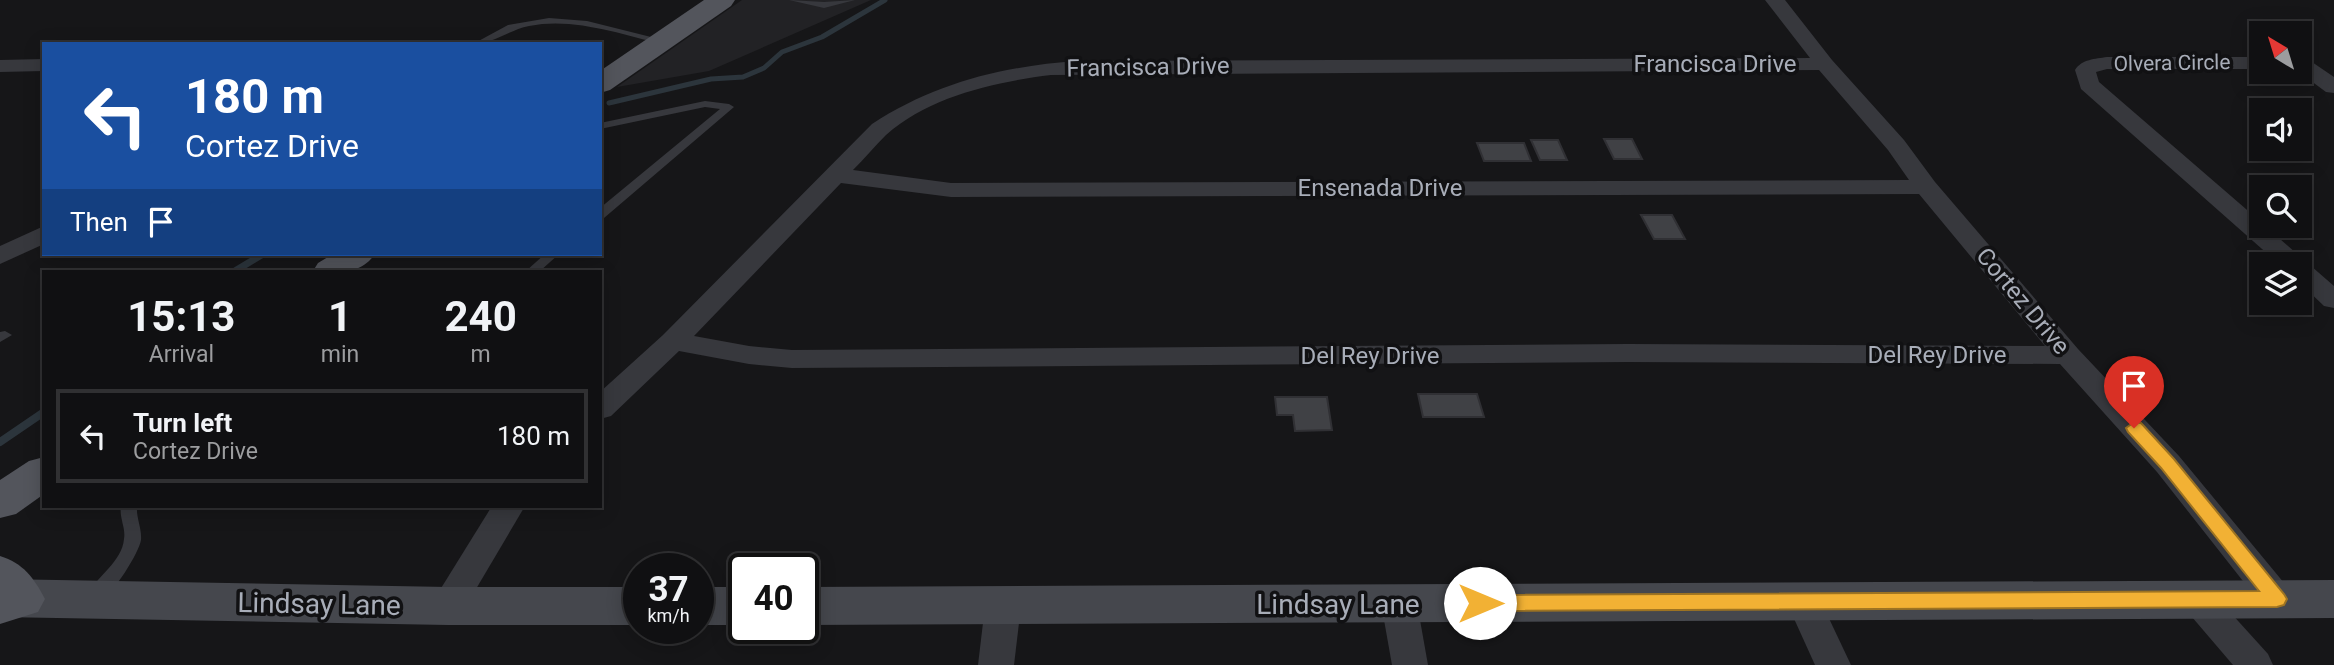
<!DOCTYPE html>
<style>
:root{--surface:#101012;--page:#19191b;--text:#f1f3f6;--muted:#9c9d9f;--line:#303032}
body{margin:0;font-family:Roboto,sans-serif;background:var(--page);color:var(--text);height:100vh;display:flex;flex-direction:column;font-size:26px;white-space:nowrap}
*{box-sizing:border-box;margin:0}
p{font-size:23px;color:var(--muted)}
.icon{flex:none;width:38px;height:38px;fill:none;stroke:currentColor;stroke-width:2;stroke-linecap:round;stroke-linejoin:round}
.map{position:relative;flex:1;overflow:hidden}
.side{position:absolute;left:42px;top:270px;width:560px;height:238px;display:flex;flex-direction:column;background:var(--surface);border-radius:0px;box-shadow:0 4px 18px #0003,0 0 0 2px var(--line)}
.side>*{flex:none}
.hud{position:absolute;left:42px;top:42px;width:560px;height:214px;border-radius:0px;box-shadow:0 4px 18px #0003,0 0 0 2px var(--line);background:#1a4fa0;color:#fff;overflow:hidden}
.needle{width:46px;rotate:322deg}
.controls{position:absolute;left:2249px;top:21px;display:grid;gap:14px}
.controls a{display:grid;place-items:center;width:63px;height:63px;border-radius:0px;background:var(--surface);box-shadow:0 4px 18px #0003,0 0 0 2px var(--line);font-size:35px}
.speed{position:absolute;left:623px;top:553px;display:flex;gap:14px;font-size:35px;font-weight:700;text-align:center}
.speed>*{display:grid;place-content:center;width:91px;height:91px;border-radius:50%;background:var(--surface);box-shadow:0 4px 18px #0003,0 0 0 2px var(--line);line-height:1}
.speed small{font-size:18px;font-weight:400}
.speed .limit{border:4px solid #111;border-radius:10px;background:#fff;color:#111}
.pin{position:absolute;display:grid;place-items:center;width:60px;height:60px;color:#fff;margin:-72px -30px;border-radius:50% 50% 50% 0;rotate:-45deg;box-shadow:0 0 7px #0007}
.pin .icon{rotate:45deg}
.me{position:absolute;width:77px;margin:-38px;rotate:90deg;stroke-linejoin:round;filter:drop-shadow(0 0 5px #0008)}
.turn{display:flex;align-items:center;gap:24px;height:147px;padding:0 28px;font-size:32px}
.turn .icon{width:91px;height:91px;stroke-width:2.5}
.turn b{display:block;font-size:49px;line-height:60px}
.then{display:flex;align-items:center;height:66px;padding:0 28px;background:#0003;gap:14px;font-size:26px}
.eta{display:flex;justify-content:space-evenly;align-items:center;height:119px;text-align:center}
.eta b{font-size:42px;font-weight:700;line-height:49px}
ul{padding:0;list-style:none}
li{display:flex;align-items:center;gap:21px;height:94px;margin:0 14px 10px;padding:0 14px;border:4px solid var(--line);border-radius:0px}
li div{flex:1}
li b{display:block;font-size:26px}
li em{font-style:normal}
.map>svg:first-child{display:block}
.built{fill:#222225}
.lines{fill:none;stroke-linecap:round;stroke-linejoin:round}
.stream-far2{stroke:#2c353c;stroke-width:5}
.stream-far1{stroke:#2c353c;stroke-width:7}
.stream{stroke:#2c353c;stroke-width:8}
.building{fill:#404145;stroke:#303034;stroke-width:2}
.lane{fill:#37383d;fill-rule:evenodd}
.street{fill:#37383d;fill-rule:evenodd}
.secondary{fill:#45474d;fill-rule:evenodd}
.primary{fill:#53555c;fill-rule:evenodd}
.route{fill:#f2b134;stroke:#9d7322;stroke-width:2}
.labels{text-anchor:middle;dominant-baseline:central;stroke-width:7;stroke-linejoin:round;paint-order:stroke}
.far-street-label{font-size:21px;fill:#a8adb8;stroke:#111113}
.street-label{font-size:24px;fill:#a8adb8;stroke:#111113}
.near-street-label{font-size:28px;fill:#a8adb8;stroke:#111113}
</style>
<div class="map">
<svg width="2334" height="665" viewBox="0 0 2334 665">
<rect width="100%" height="100%" fill="#161618"/>
<!-- built -->
<polygon class="built" points="742,0 871,0 709,71 617,87"/>
<g class="lines">
<!-- stream-far2 -->
<polyline class="stream-far2" points="609,103 711,79 743,77 764,68 782,52 822,37 885,0"/>
<!-- stream-far1 -->
<polyline class="stream-far1" points="235,271 263,254"/>
<!-- stream -->
<polyline class="stream" points="0,442 44,412"/>
</g>
<!-- building -->
<g class="building">
<polygon points="1604,139 1632,139 1642,159 1614,159"/>
<polygon points="1531,140 1558,140 1567,160 1540,160"/>
<polygon points="1477,143 1524,143 1531,161 1484,161"/>
<polygon points="1641,215 1672,215 1685,239 1654,239"/>
<polygon points="1418,394 1477,394 1484,417 1423,417"/>
<polygon points="1275,397 1327,397 1332,430 1295,431 1293,415 1277,415"/>
</g>
<g class="lines">
<!-- lane -->
<g class="lane">
<polygon points="789,0 824,2 855,0 824,8"/>
<path d="M549,18L587,21L667,41L662,44C620,34 573,17 529,26C509,30 493,44 473,44L508,25Z"/>
<polygon points="705,101 729,104 734,107 604,218 600,219 600,208 720,109 705,107 600,129 600,123"/>
<polygon points="545,254 559,254 540,271 526,271"/>
<polygon points="5,331 12,335 0,342 0,332"/>
<path d="M121,506H137C136,518 142,528 141,540C139,553 113,594 101,600C96,603 95,601 90,600L87,595C97,576 122,562 124,539C126,528 119,518 121,506Z"/>
</g>
<!-- street -->
<g class="street">
<path d="M1765,0H1785L1832,60L1904,140L1935,182L2078,349L2179,456L2289,589L2295,599L2289,609L2277,613L2265,609L2157,472L2060,364L1628,362L792,368L749,364L679,351L611,416L600,419V392L663,335L872,124C935,83 1003,66 1078,61L1810,58ZM1819,70L1888,150L1909,180L951,183L853,170C864,159 875,146 886,135C930,96 995,82 1051,75ZM841,183L951,197L1919,194L2045,346L1628,344L792,350L749,346L694,336Z"/>
<path d="M2107,57H2261V69H2107L2096,72L2099,82L2261,222V226H2265L2334,286V308L2324,306L2300,283V264H2279L2081,89L2075,70C2082,59 2095,59 2107,57Z"/>
<polygon points="2300,58 2309,60 2334,77 2334,93 2326,92 2299,72"/>
<polygon points="44,59 44,71 0,72 0,60"/>
<polygon points="44,226 44,244 0,264 0,246"/>
<polygon points="492,506 525,506 460,616 448,620 436,616 430,606"/>
<polygon points="2198,586 2210,590 2268,654 2273,665 2233,665 2186,610 2180,600 2186,590"/>
<polygon points="1804,587 1816,591 1851,665 1815,665 1786,601 1792,591"/>
<polygon points="1399,589 1411,593 1417,603 1428,665 1392,665 1381,603 1387,593"/>
<polygon points="1003,592 1015,596 1021,606 1014,665 978,665 985,606 991,596"/>
</g>
<!-- secondary -->
<g class="secondary">
<polygon points="0,579 448,587 639,587 639,625 448,625 0,617"/>
<polygon points="2334,580 2334,618 803,625 803,587"/>
<rect x="698" y="587" width="46" height="38"/>
</g>
<!-- primary -->
<g class="primary">
<polygon points="704,0 735,0 731,6 610,90 600,93 600,71"/>
<path d="M333,254H375C360,276 337,271 313,271L318,263Z"/>
<polygon points="44,457 44,494 16,514 0,518 0,480 29,461"/>
<path d="M0,556C23,563 34,578 45,599L38,612L0,624Z"/>
</g>
</g>
<!-- route -->
<polygon class="route" points="2134,422 2141,423 2174,459 2284,594 2287,599 2284,605 2277,607 1480,611 1473,608 1470,603 1473,597 1480,595 2259,591 2161,468 2128,432 2126,428"/>
<g class="labels">
<!-- far-street labels -->
<g class="far-street-label">
<text transform="translate(2172 63) rotate(-1)">Olvera Circle</text>
</g>
<!-- street labels -->
<g class="street-label">
<text x="1715" y="64">Francisca Drive</text>
<text transform="translate(1148 67) rotate(-1)">Francisca Drive</text>
<text x="1380" y="188">Ensenada Drive</text>
<text transform="translate(2023 301) rotate(50)">Cortez Drive</text>
<text x="1937" y="355">Del Rey Drive</text>
<text x="1370" y="356">Del Rey Drive</text>
</g>
<!-- near-street labels -->
<g class="near-street-label">
<text transform="translate(319 604) rotate(1)">Lindsay Lane</text>
<text x="1338" y="604">Lindsay Lane</text>
</g>
</g>
</svg>
<div class="controls">
<a><svg class="needle" viewBox="-14 -14 28 28"><path d="M0-13l5 13h-10z" fill="#e53935"/><path d="M0 13l5-13h-10z" fill="#9c9d9f"/></svg></a>
<a><svg class="icon" aria-label="sound" viewBox="0 0 24 24"><path d="M4 9h4l5-4v14l-5-4H4zM17 9q2 3 0 6"/></svg></a>
<a><svg class="icon" aria-label="search" viewBox="0 0 24 24"><circle cx="10" cy="10" r="6"/><path d="M15 15l6 6"/></svg></a>
<a><svg class="icon" aria-label="layers" viewBox="0 0 24 24"><path d="M12 4l9 5-9 5-9-5zM3 14l9 5 9-5"/></svg></a>
</div>
<div class="speed"><div>37<small>km/h</small></div><div class="limit">40</div></div>
<div class="pin" style="left:2134px;top:428px;background:#d93025"><svg class="icon" aria-label="arrive" viewBox="0 0 24 24"><path d="M6 21V4h12l-3 4 3 4H6"/></svg></div>
<svg class="me" style="left:1480px;top:603px" viewBox="-20 -20 40 40"><circle r="19" fill="#fff"/><path d="M0-13L10 11 0 6-10 11z" fill="#f2b134"/></svg>
<div class="hud">
<div class="turn"><svg class="icon" aria-label="left" viewBox="0 0 24 24"><path d="M17 20v-9H6M10 6l-5 5 5 5"/></svg><div><b>180 m</b>Cortez Drive</div></div>
<div class="then">Then<svg class="icon" aria-label="arrive" viewBox="0 0 24 24"><path d="M6 21V4h12l-3 4 3 4H6"/></svg></div>
</div>
<section class="side">
<div class="eta">
<div><b>15:13</b><p>Arrival</p></div>
<div><b>1</b><p>min</p></div>
<div><b>240</b><p>m</p></div>
</div>
<ul>
<li><svg class="icon" aria-label="left" viewBox="0 0 24 24"><path d="M17 20v-9H6M10 6l-5 5 5 5"/></svg><div><b>Turn left</b><p>Cortez Drive</p></div><em>180 m</em></li>
</ul>
</section>
</div>
